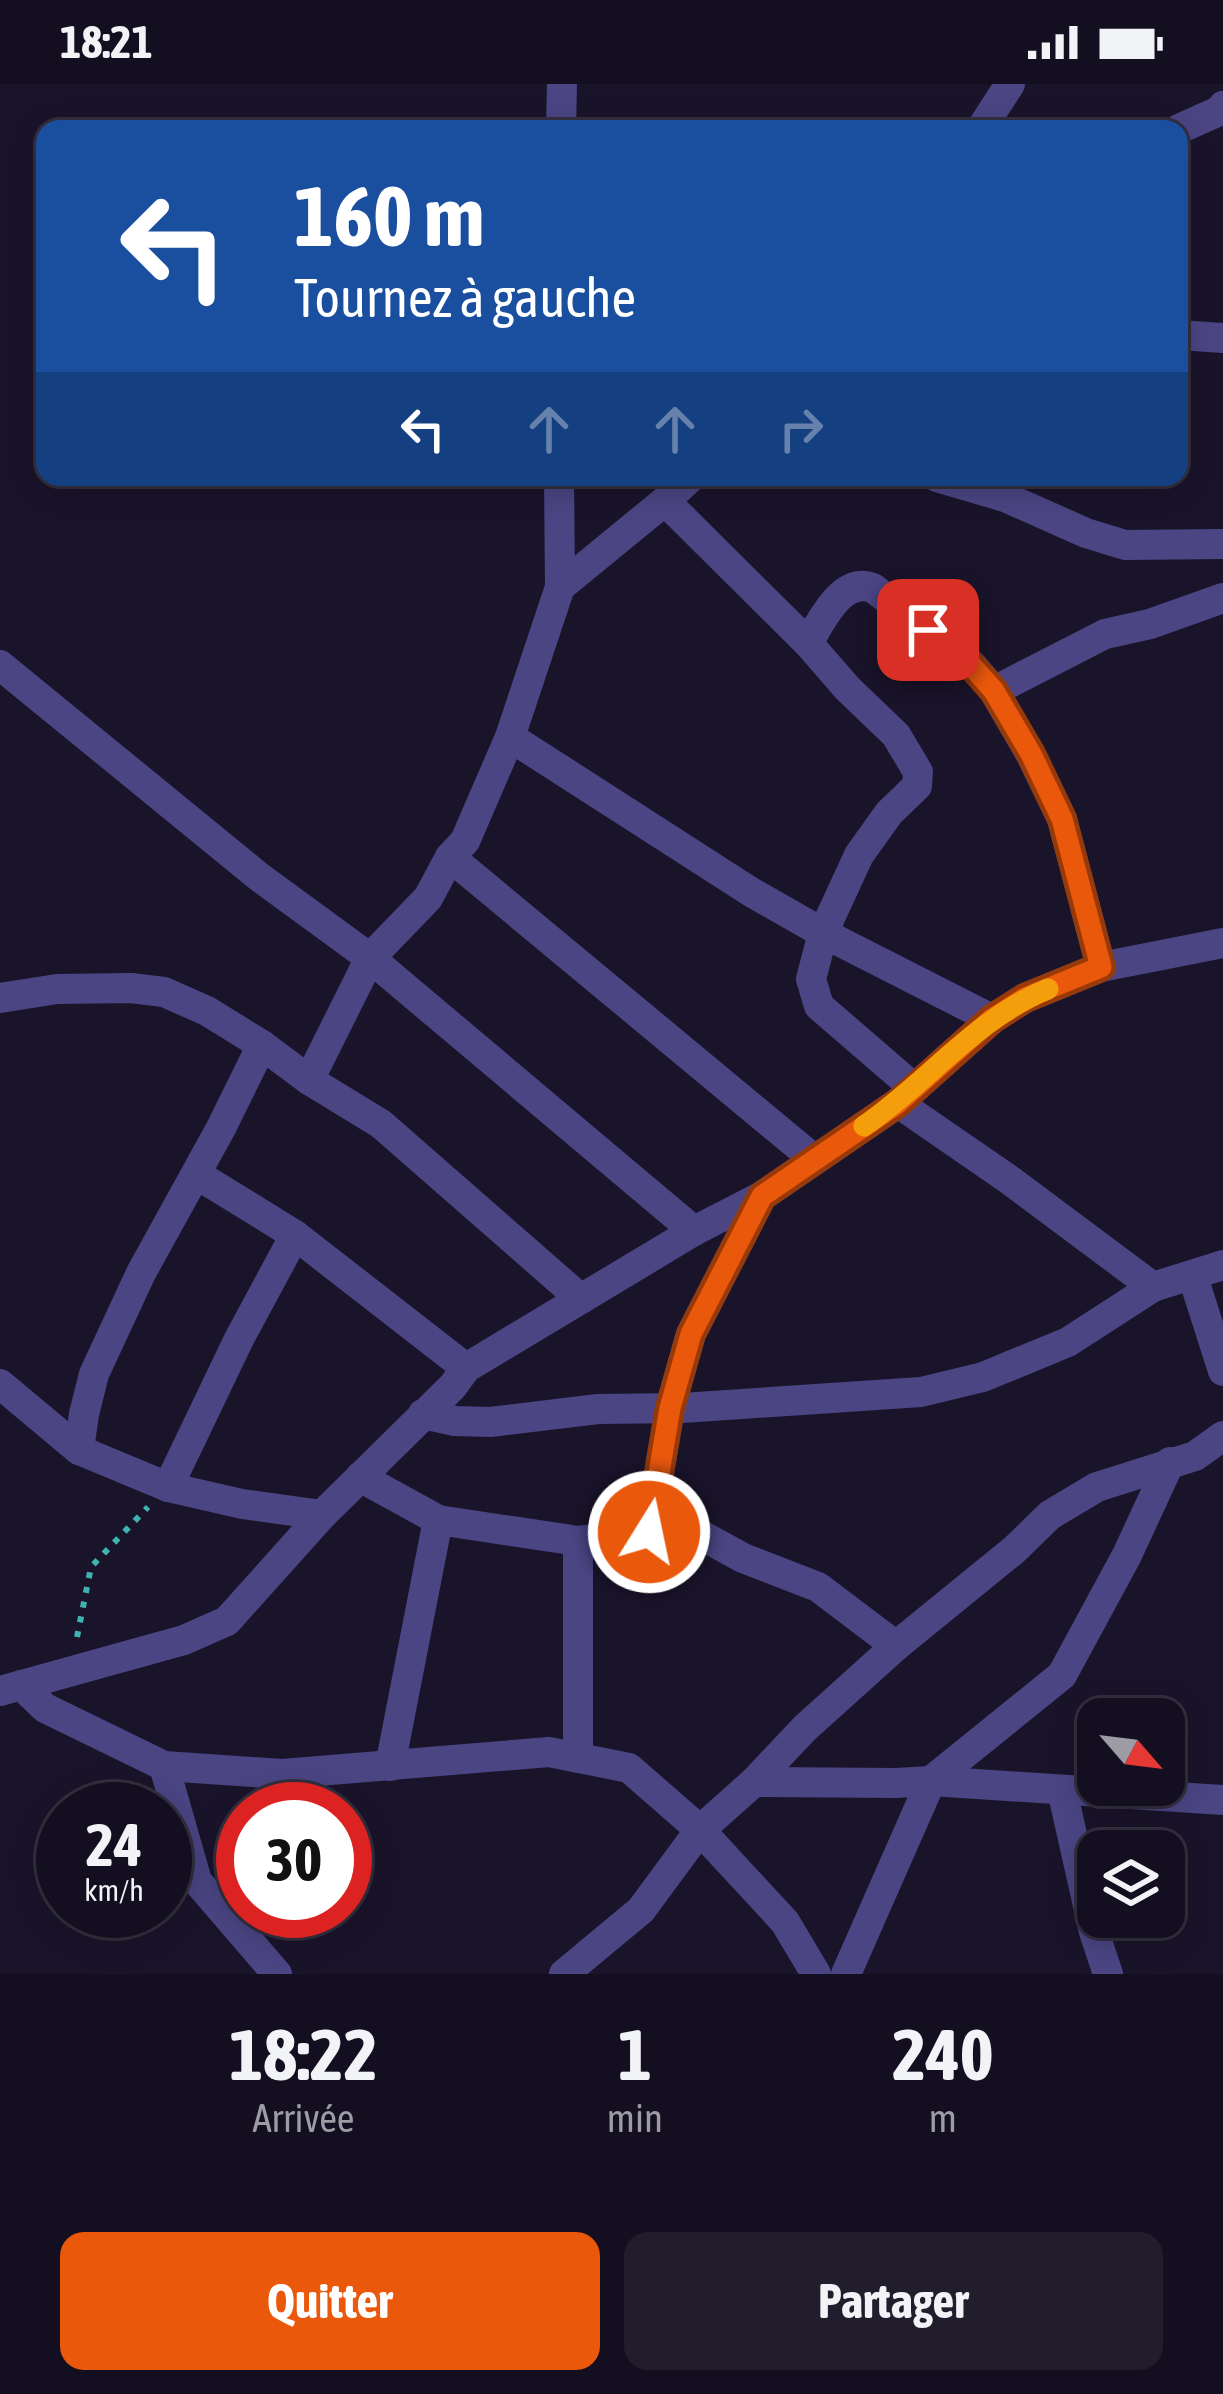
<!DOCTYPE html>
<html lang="fr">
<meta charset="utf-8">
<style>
:root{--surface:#140f20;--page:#211d2d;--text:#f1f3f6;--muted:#9d9ca5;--line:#332f3e;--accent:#ea580c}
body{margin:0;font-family:"Asap Condensed",sans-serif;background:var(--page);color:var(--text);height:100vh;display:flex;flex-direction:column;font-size:45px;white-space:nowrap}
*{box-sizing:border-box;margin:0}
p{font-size:39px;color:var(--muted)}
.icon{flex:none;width:66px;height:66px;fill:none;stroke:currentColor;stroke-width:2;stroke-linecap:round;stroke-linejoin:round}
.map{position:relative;height:1890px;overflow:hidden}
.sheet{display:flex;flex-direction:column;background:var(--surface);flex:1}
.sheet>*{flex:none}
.banner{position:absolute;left:36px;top:36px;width:1152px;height:366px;border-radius:24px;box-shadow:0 6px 30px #0003,0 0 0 3px var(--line);background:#1a4fa0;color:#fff;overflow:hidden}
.needle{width:78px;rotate:118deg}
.tools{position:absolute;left:1077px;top:1614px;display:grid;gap:24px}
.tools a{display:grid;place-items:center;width:108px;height:108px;border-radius:24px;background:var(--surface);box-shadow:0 6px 30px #0003,0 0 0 3px var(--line);font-size:60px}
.speed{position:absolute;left:36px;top:1698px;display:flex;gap:24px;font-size:60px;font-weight:700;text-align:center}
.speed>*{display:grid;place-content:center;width:156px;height:156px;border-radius:50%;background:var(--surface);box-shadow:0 6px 30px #0003,0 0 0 3px var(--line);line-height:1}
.speed small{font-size:30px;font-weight:400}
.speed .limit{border:18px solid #d22;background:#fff;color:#111}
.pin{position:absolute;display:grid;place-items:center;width:102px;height:102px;color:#fff;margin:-51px;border-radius:24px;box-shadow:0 6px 18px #0006}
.me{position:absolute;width:132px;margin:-66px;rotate:10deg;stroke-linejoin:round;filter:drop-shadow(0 0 9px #0008)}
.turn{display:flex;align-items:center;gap:42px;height:252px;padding:0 60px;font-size:54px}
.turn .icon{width:156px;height:156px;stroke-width:2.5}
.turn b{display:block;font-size:84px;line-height:102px}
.lanes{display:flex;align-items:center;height:114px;padding:0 60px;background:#0003;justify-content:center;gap:60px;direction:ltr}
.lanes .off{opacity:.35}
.eta{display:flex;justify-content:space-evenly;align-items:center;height:204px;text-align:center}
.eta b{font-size:72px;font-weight:700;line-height:84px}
.primary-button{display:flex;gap:24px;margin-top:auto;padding:24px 60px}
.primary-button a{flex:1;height:138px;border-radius:24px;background:var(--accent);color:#fff;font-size:48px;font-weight:700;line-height:138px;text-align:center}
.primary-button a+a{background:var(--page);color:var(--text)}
.status{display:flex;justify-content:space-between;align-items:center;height:84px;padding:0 60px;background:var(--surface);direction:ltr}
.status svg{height:33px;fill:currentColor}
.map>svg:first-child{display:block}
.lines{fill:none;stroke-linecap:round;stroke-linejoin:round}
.path{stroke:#3fb2b2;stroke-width:6;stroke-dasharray:6 9;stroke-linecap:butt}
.minor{stroke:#4b4584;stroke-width:30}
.route-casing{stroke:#983908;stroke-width:30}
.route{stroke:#ea580c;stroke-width:21}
.slow{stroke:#f59e0b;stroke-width:21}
</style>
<div class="status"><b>18:21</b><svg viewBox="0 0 49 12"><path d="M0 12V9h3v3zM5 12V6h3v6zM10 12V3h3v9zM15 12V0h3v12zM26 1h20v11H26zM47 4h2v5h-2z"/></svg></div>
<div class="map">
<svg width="1223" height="1890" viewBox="0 0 1223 1890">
<rect width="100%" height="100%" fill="#1a142b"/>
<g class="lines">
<!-- path -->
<polyline class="path" points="77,1553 91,1483 148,1423"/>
<!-- minor -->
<g class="minor">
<polyline points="561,45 562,0"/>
<polyline points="981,45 1010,0"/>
<polyline points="1179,45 1219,27 1223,22"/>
<polyline points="1179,251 1223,254"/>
<polyline points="937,393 1005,413 1086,449 1125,461 1223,460"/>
<polyline points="665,417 808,559 847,604 896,651 918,688 917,702 889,729 859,771 823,849 811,895 819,922 914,1004"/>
<polyline points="560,503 665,417 691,393"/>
<path d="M808,559C822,536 842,492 873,504L971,580L994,607L1031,671L1062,735L1101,883"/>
<polyline points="0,581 258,792 370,874 694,1147"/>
<polyline points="994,607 1105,550 1150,540 1223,514"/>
<polyline points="510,653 751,808 823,849 992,935"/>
<polyline points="450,773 815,1076"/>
<polyline points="0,914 57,905 131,904 164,908 207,927 262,961 309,996 381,1040 581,1215"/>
<polyline points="309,996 370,874 428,814 450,773 465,757 510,653 560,503 559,393"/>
<polyline points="898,1019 1011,1097 1153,1203 1223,1181"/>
<polyline points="295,1151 466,1284"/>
<polyline points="1193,1193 1223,1287"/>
<polyline points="0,1300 79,1366 168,1403 242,1420 322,1431"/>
<polyline points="423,1330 455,1337 490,1338 598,1325 682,1324 921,1308 983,1293 1068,1258 1153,1203"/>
<polyline points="79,1366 84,1330 94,1290 141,1189 221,1044 262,961"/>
<polyline points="360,1393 438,1436 578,1457 649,1448 694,1447 743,1474 818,1503 896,1562"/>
<polyline points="168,1403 239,1255 295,1151 196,1090"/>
<polyline points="649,1448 670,1324 691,1250 762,1112"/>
<polyline points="578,1457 578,1674"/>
<polyline points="21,1601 45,1624 164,1682 282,1690 549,1668 629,1684 700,1746 785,1838 816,1890"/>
<polyline points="0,1607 184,1556 227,1537 322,1431 453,1302 466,1284 694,1147 762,1112 898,1019 992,935 1025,914 1101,883 1223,859"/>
<polyline points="164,1682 197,1797 277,1890"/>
<polyline points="390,1682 438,1436"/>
<polyline points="754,1698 896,1699 931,1697 1223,1716"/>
<polyline points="1062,1706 1094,1848 1108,1890"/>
<polyline points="564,1890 641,1826 700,1746 754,1698 805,1644 896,1562 1014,1466 1050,1431 1097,1403 1195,1372 1223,1352"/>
<polyline points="846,1890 931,1697 1062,1591 1127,1471 1170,1378"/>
</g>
</g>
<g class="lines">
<!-- route casing -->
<g class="route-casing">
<polyline id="route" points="649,1448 670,1324 691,1250 762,1112 898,1019 992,935 1025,914 1101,883 1062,735 1031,670 994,607 970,580 928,546"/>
</g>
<!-- route -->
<use href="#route" class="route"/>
<!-- slow -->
<path class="slow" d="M864,1042C927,999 976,934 1048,905"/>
</g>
</svg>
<div class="tools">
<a><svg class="needle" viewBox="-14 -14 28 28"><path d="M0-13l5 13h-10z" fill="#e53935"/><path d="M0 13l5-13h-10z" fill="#9d9ca5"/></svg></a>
<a><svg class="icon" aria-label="layers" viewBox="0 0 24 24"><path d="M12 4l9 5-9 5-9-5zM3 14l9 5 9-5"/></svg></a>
</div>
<div class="speed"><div>24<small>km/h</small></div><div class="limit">30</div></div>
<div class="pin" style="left:928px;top:546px;background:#d93025"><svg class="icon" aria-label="arrive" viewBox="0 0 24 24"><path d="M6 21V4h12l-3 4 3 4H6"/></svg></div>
<svg class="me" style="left:649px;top:1448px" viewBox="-20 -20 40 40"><circle r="17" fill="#ea580c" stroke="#fff" stroke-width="3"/><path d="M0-11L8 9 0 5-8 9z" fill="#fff"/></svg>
<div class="banner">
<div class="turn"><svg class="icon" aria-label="left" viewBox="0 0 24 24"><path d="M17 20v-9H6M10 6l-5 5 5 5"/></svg><div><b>160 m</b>Tournez à gauche</div></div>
<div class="lanes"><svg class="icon" aria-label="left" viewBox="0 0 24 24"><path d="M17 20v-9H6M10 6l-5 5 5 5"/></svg><svg class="icon off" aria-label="ahead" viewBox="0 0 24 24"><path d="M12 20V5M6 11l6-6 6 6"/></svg><svg class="icon off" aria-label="ahead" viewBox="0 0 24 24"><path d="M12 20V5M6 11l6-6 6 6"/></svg><svg class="icon off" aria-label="right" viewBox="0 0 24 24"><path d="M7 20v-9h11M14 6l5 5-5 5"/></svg></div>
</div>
</div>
<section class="sheet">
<div class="eta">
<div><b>18:22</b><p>Arrivée</p></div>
<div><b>1</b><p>min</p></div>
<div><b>240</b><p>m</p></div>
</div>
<div class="primary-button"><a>Quitter</a><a>Partager</a></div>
</section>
